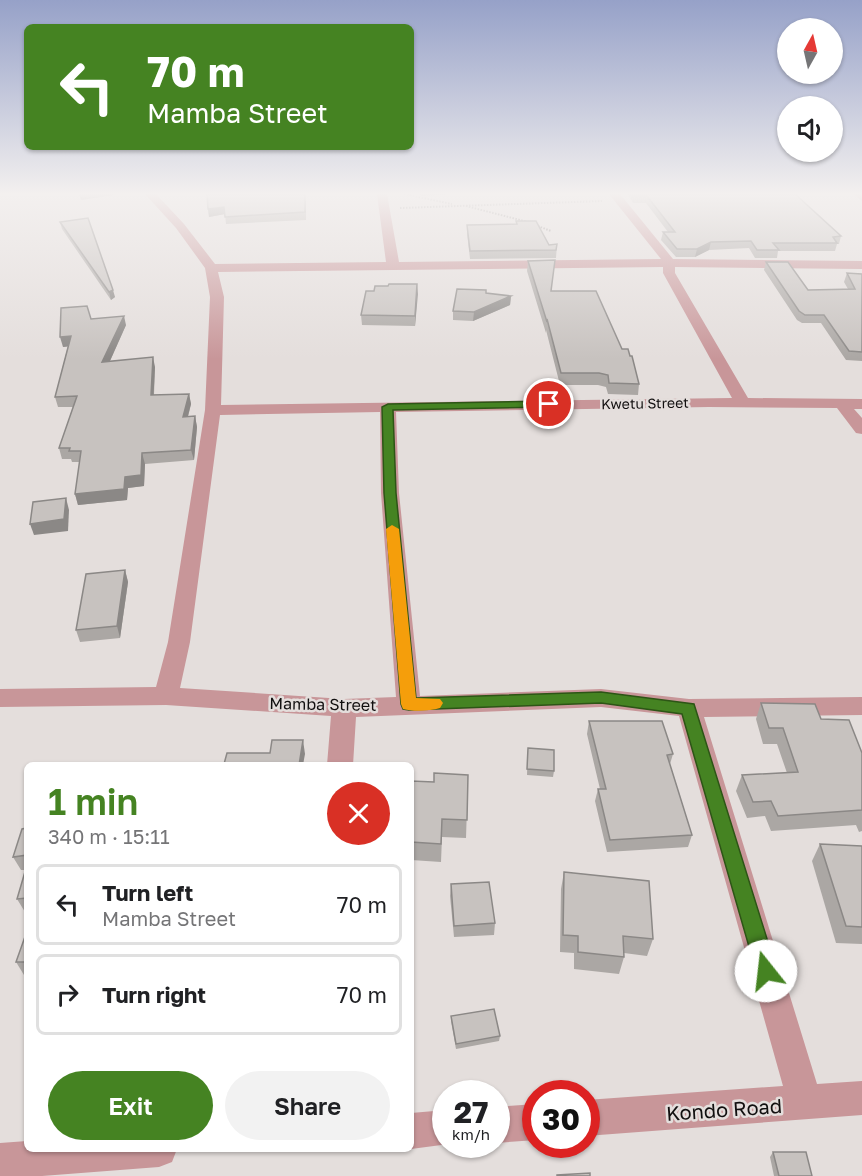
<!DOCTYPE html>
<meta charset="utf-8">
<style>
:root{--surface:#fff;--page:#f2f2f2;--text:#202124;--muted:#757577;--line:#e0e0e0;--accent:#458322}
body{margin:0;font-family:"Golos Text",sans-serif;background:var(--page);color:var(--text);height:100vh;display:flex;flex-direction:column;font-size:22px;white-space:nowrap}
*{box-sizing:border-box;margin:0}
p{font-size:20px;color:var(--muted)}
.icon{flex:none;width:33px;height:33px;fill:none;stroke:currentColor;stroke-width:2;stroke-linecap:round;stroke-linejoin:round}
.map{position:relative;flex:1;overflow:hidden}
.side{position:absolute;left:24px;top:762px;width:390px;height:390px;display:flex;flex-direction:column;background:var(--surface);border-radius:9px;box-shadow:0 2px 4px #0004}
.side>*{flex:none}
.top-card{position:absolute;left:24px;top:24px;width:390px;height:126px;border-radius:9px;box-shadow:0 2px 4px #0004;background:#458322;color:#fff;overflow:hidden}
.needle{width:39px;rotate:8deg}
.fabs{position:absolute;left:777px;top:18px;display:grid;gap:12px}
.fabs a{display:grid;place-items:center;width:66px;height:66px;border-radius:50%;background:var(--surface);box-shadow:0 2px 4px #0004;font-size:30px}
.speed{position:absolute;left:432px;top:1080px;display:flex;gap:12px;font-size:30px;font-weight:700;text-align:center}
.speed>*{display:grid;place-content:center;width:78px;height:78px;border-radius:50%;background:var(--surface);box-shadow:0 2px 4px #0004;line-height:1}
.speed small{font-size:15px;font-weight:400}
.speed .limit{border:9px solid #d22;background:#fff;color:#111}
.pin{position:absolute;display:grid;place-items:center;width:51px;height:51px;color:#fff;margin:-26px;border:3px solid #fff;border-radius:50%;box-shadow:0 2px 6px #0007}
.me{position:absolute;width:66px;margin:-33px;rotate:344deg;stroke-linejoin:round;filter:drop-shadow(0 0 4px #0008)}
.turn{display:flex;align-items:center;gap:21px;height:126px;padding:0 24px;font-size:27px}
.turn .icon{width:78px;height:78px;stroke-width:2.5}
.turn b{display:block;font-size:42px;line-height:51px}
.round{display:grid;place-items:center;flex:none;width:63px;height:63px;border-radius:32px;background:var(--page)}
.headline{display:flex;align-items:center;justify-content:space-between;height:102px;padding:0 24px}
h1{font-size:36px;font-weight:600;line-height:45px;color:var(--accent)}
.cta{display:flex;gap:12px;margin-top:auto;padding:12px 24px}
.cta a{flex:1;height:69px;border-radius:36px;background:var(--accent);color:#fff;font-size:24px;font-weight:600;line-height:69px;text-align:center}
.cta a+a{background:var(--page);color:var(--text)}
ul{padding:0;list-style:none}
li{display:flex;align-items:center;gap:18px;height:81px;margin:0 12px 9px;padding:0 12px;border:3px solid var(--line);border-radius:9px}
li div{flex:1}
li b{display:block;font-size:22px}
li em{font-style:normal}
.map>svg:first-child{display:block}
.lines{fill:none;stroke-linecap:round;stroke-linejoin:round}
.path{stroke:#898584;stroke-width:2;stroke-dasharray:1.5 1.5;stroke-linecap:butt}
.service{fill:#c89699;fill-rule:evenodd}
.minor{fill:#c89699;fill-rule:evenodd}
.wall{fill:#aba7a4}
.shaded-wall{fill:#8b8886}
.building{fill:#c7c2bf;stroke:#8b8886;stroke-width:1.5}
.route{fill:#458322;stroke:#2d5516;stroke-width:1.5}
.slow{fill:#f59e0b}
.labels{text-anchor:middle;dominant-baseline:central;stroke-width:5;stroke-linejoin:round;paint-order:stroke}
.far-street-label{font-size:14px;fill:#110f0f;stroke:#e4dedc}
.street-label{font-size:16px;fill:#110f0f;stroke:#e4dedc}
.near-street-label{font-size:20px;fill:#110f0f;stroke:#e4dedc}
</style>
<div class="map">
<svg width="862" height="1176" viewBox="0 0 862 1176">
<rect width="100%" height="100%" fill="#e4dedc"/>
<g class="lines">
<!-- path -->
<g class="path">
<polyline points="404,194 452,204"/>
<polyline points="466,206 528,222"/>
<polyline points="400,208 602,201"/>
<polyline points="535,225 551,231"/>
</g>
<!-- service -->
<polygon class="service" points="853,194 859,194 862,196 862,201"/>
<!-- minor -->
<g class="minor">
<path d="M145,194H156L184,224L215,264L386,262L377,194H387L399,262L661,259L609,194H620L673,259L862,261V269L675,267V273L748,398L862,399V409H854L862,418V434L856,433L837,408L709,407L396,412L399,493L420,696L601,689L689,699L862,697V715L704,717L817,1084L862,1081V1115L586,1136V1100L783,1086L679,716L601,707L356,717L353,765H327L331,716L166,705L0,707V689L156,687L168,642L205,410L210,297L205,268L176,228ZM663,267V273L732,398L221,405L224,297L218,272ZM380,412L381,493L396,697L344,699L180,688L190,642L220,415Z"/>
<polygon points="536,1104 536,1140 496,1143 496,1107"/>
<polygon points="446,1110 446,1144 449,1144 411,1149 411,1113"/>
<polygon points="27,1141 27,1149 177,1149 172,1162 159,1167 42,1176 0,1176 0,1143"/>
</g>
</g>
<!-- wall -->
<g class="wall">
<polygon points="207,194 306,194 306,220 226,224 225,214 209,217"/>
<polygon points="420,194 445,194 445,195 422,196"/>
<polygon points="628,194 795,194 841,236 839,244 837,244 835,251 778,251 777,258 755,258 749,248 709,250 695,257 676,257 661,240 663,232 668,232 646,203 633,203"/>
<polygon points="516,221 549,245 557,244 556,258 470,259 467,233 467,225 516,224"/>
<polygon points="60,222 115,297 111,300 62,229"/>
<polygon points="528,261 551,291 622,349 630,356 639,384 638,395 608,394 606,387 598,385 560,385 546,330 546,333 527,271"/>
<polygon points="766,262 808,290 848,289 844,282 847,273 862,274 862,361 846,360 821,323 802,323 797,320 764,270"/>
<polygon points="417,284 415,326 362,325 361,315 374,291"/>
<polygon points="486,293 511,296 510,305 473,321 453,320 453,311"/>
<polygon points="91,319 126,325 110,361 155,367 154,395 189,394 191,404 188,417 195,416 197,427 194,460 145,464 144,486 128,488 127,500 78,505 75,494 80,462 72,462 71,459 62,459 59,448 73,407 58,407 55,397 68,346 63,347"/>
<polygon points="125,570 128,582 120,638 80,642 76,630"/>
<polygon points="761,703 821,719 862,753 862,831 859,832 856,825 771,831 765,816 747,818 736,791 742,775 787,773 777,744 763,744 756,719"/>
<polygon points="589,721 673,754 670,764 692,835 688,847 607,852 595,801 598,789 600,789 587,734"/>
<polygon points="528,748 554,771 553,777 527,775"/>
<polygon points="468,775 466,838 442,837 441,862 411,860 411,781 434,782"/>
<polygon points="27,828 27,912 25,912 17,899 26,870 21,870 13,857"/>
<polygon points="820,844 862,846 862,944 836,943 812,861"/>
<polygon points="564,872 653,939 647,956 624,953 624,957 619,974 574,969 574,953 560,952 561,889"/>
<polygon points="451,884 495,923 494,935 454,937 450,896"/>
<polygon points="27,931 27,975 24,975 16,962"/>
<polygon points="451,1016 500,1036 499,1041 456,1049 451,1021"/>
<polygon points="773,1152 812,1176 774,1176 770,1157"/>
</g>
<!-- shaded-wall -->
<g class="shaded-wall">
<polygon points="79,194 114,194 114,195 81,200"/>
<polygon points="224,207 225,214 209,217 208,209"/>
<polygon points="711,242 709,250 695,257 697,249"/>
<polygon points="417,284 418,294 415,326 415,316"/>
<polygon points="113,290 115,297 111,300 109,292"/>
<polygon points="511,296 510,305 473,321 474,312"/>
<polygon points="124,316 126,325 105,372 102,362"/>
<polygon points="71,336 73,346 63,347 60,337"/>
<polygon points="153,357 155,367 153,406 151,395"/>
<polygon points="189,394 191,404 185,427 183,417"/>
<polygon points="195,416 197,427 194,460 191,450"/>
<polygon points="142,453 145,464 144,486 128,488 127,500 78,505 75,494 125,477"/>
<polygon points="66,498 69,510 68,531 34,535 30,524"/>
<polygon points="125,570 128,582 120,638 117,626"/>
<polygon points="303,740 305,754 303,765 299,765"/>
</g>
<!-- building -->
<g class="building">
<polygon points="207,194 305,194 305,212 225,217 224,207 208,209"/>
<polygon points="633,194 795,194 841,236 833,237 837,243 773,243 779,250 757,250 751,241 711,242 697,249 677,249 663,232 675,232 647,196 634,196"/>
<polygon points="88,218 113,290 109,292 60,222"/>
<polygon points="516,221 536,221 549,245 557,244 556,250 470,251 467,225 517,224"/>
<polygon points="555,260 551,291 596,291 622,349 628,349 630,356 632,356 639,384 609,383 608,375 599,373 561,373 547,319 547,322 528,261"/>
<polygon points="766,262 788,262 808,290 855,289 847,273 862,274 862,352 849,351 824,315 805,315 799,311"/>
<polygon points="389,284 417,284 415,316 361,315 366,291 374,291 375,286 388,286"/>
<polygon points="457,289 486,290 486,293 511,296 474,312 453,311"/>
<polygon points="87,306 91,319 124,316 102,362 153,357 151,395 189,394 183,417 195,416 191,450 142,453 141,475 125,477 124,489 75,494 81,451 69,451 70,448 59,448 77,396 55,397 71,336 60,337 61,308"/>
<polygon points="66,498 64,519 30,524 33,502"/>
<polygon points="125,570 117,626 76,630 86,574"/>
<polygon points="761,703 815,704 821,719 849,720 862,753 862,810 778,816 771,801 753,802 742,775 798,772 783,728 769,728"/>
<polygon points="589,721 662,721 673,754 667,755 692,835 610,840 598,789 606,789"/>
<polygon points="272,740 303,740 299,765 146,765 147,763 224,764 227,753 270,753"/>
<polygon points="528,748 554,750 554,771 527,769"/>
<polygon points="434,773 468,775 467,820 442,819 441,844 411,842 411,781 434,782"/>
<polygon points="27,828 27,855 13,857 22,829"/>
<polygon points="820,844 862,846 862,927 846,926"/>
<polygon points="27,865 27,898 17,899"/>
<polygon points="564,872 649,881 653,939 623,936 624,957 578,952 578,936 563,935"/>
<polygon points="489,882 495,923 454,926 451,884"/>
<polygon points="27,931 27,962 16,962"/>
<polygon points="494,1009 500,1036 456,1044 451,1016"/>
<polygon points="773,1152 806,1152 812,1176 779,1176"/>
<polygon points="590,1173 590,1176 557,1176 557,1175"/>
</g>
<!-- sky -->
<linearGradient id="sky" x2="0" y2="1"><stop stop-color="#96a1c8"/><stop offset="0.54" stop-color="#f3f0ef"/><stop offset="1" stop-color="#f3f0ef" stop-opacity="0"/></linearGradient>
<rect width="862" height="359" fill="url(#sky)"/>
<!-- route -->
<polygon class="route" points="549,401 554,404 552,407 393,410 396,493 416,698 601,692 694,704 777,971 774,978 766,981 759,978 756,971 682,714 601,703 409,710 403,709 401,704 384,493 382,407 388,404"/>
<!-- slow -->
<path class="slow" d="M392,525L399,529L416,698L440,699L443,703L440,708C430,711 414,712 403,709L401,704L386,529Z"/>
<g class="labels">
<!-- far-street labels -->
<g class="far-street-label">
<text transform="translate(645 403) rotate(-1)">Kwetu Street</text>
</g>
<!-- street labels -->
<g class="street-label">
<text transform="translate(323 704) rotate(1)">Mamba Street</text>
</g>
<!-- near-street labels -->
<g class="near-street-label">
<text transform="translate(724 1109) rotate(-4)">Kondo Road</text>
</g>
</g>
</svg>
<div class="fabs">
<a><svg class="needle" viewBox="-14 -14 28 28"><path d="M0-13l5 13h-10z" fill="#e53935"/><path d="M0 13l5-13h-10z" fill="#757577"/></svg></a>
<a><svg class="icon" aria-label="sound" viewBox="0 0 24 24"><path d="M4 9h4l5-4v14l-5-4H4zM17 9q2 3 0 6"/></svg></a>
</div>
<div class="speed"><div>27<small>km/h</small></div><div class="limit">30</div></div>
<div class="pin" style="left:549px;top:404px;background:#d93025"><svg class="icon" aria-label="arrive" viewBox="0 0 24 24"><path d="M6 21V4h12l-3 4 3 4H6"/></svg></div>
<svg class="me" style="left:766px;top:971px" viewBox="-20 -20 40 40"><circle r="19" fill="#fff"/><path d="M0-13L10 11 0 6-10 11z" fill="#458322"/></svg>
<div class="top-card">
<div class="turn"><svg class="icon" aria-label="left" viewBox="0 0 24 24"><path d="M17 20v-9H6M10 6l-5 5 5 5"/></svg><div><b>70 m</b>Mamba Street</div></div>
</div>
<section class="side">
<div class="headline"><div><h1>1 min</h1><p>340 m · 15:11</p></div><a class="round" style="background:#d93025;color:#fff"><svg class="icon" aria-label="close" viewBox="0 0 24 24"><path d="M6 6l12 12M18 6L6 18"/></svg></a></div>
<ul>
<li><svg class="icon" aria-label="left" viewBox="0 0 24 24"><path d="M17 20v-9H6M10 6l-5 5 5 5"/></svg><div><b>Turn left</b><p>Mamba Street</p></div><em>70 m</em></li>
<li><svg class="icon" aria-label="right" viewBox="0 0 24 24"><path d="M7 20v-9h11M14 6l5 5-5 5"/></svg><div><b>Turn right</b></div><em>70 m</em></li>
</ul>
<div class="cta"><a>Exit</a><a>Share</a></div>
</section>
</div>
